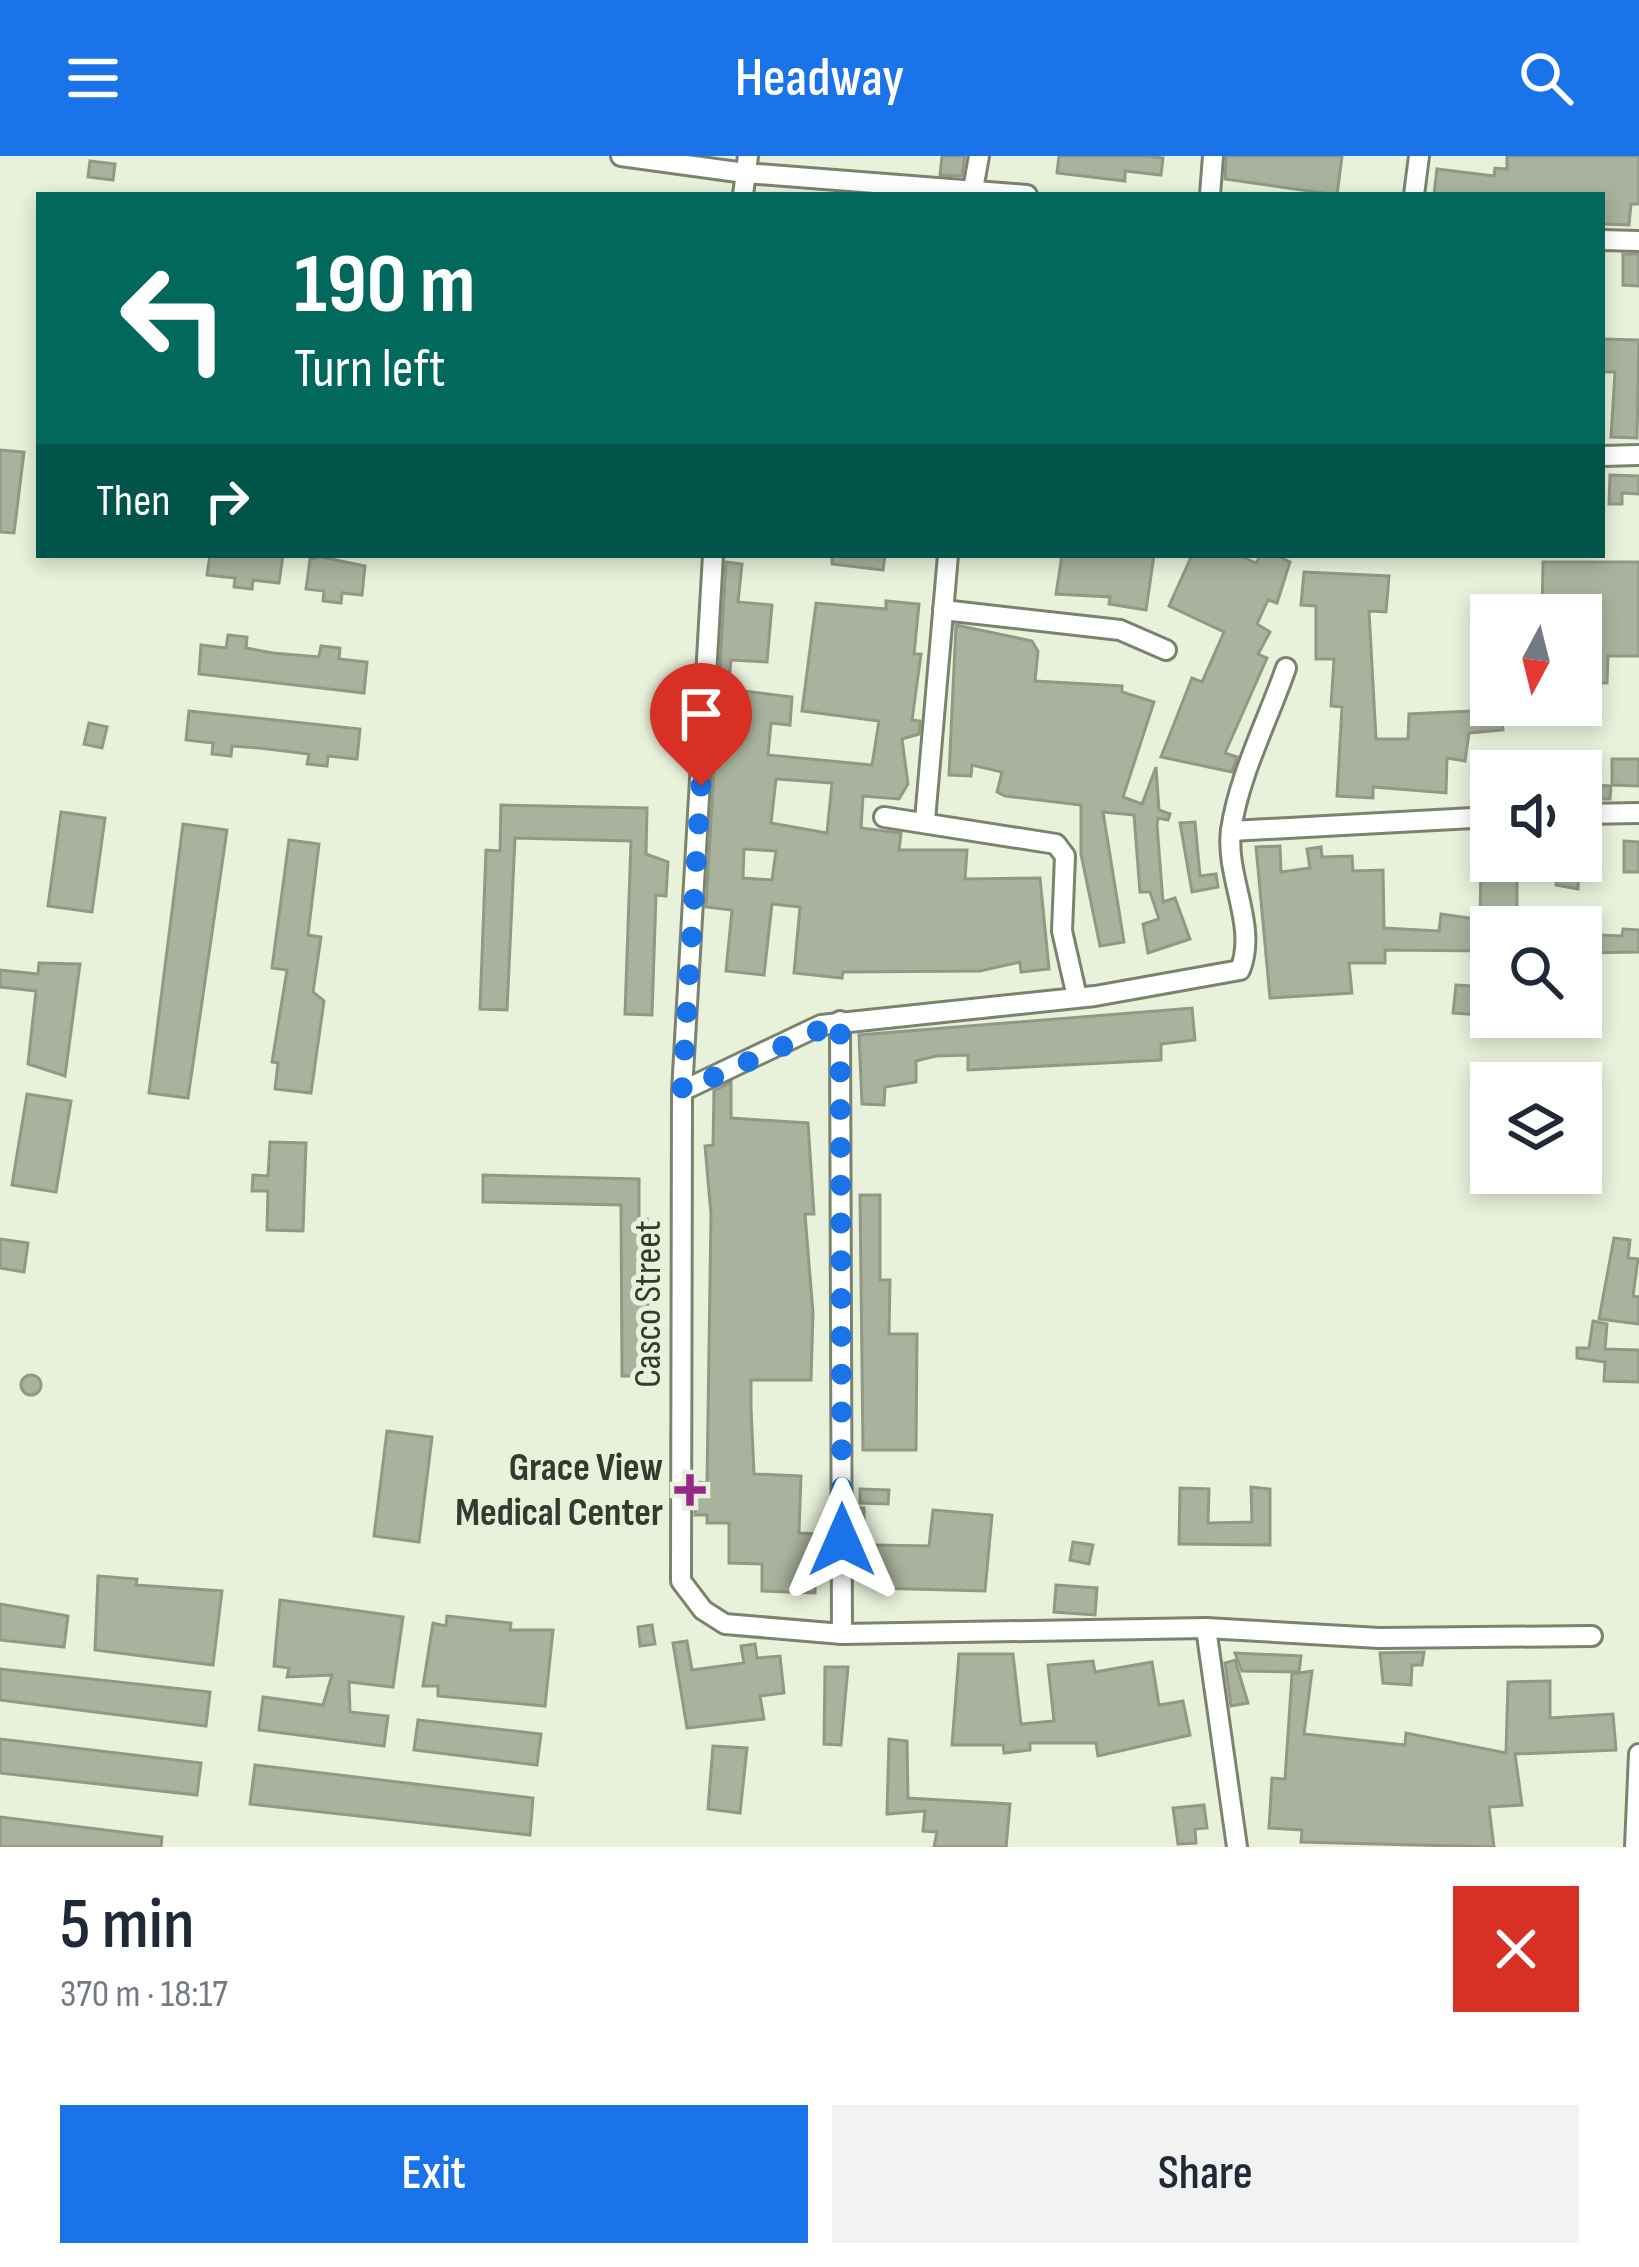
<!DOCTYPE html>
<meta charset="utf-8">
<style>
:root{--surface:#fff;--page:#f2f2f3;--text:#1f2937;--muted:#747a83;--accent:#1a73e8}
body{margin:0;font-family:"Sofia Sans Condensed",sans-serif;background:var(--page);color:var(--text);height:100vh;display:flex;flex-direction:column;font-size:45px;white-space:nowrap}
*{box-sizing:border-box;margin:0}
p{font-size:39px;color:var(--muted)}
.icon{flex:none;width:66px;height:66px;fill:none;stroke:currentColor;stroke-width:2;stroke-linecap:round;stroke-linejoin:round}
.map{position:relative;height:1691px;overflow:hidden}
.side{display:flex;flex-direction:column;background:var(--surface);flex:1}
.side>*{flex:none}
.top-card{position:absolute;left:36px;top:36px;width:1569px;height:366px;border-radius:0px;box-shadow:0 6px 18px #0003;background:#00695c;color:#fff;overflow:hidden}
.needle{width:78px;rotate:187deg}
.tools{position:absolute;left:1470px;top:438px;display:grid;gap:24px}
.tools a{display:grid;place-items:center;width:132px;height:132px;border-radius:0px;background:var(--surface);box-shadow:0 6px 18px #0003;font-size:60px}
.pin{position:absolute;display:grid;place-items:center;width:102px;height:102px;color:#fff;margin:-123px -51px;border-radius:50% 50% 50% 0;rotate:-45deg;box-shadow:0 0 12px #0007}
.pin .icon{rotate:45deg}
.me{position:absolute;width:132px;margin:-66px;rotate:0deg;stroke-linejoin:round;filter:drop-shadow(0 0 9px #0008)}
.turn{display:flex;align-items:center;gap:42px;height:252px;padding:0 60px;font-size:54px}
.turn .icon{width:156px;height:156px;stroke-width:2.5}
.turn b{display:block;font-size:84px;line-height:102px}
.then{display:flex;align-items:center;height:114px;padding:0 60px;background:#0003;gap:24px;font-size:45px}
.round{display:grid;place-items:center;flex:none;width:126px;height:126px;border-radius:0px;background:var(--page)}
.head{display:flex;align-items:center;justify-content:space-between;height:204px;padding:0 60px}
h1{font-size:72px;font-weight:600;line-height:90px}
.primary-button{display:flex;gap:24px;margin-top:auto;padding:24px 60px}
.primary-button a{flex:1;height:138px;border-radius:0px;background:var(--accent);color:#fff;font-size:48px;font-weight:600;line-height:138px;text-align:center}
.primary-button a+a{background:var(--page);color:var(--text)}
header{display:flex;justify-content:space-between;align-items:center;height:156px;padding:0 60px;background:var(--accent);color:#fff;font-size:54px;font-weight:600}
.map>svg:first-child{display:block}
.building{fill:#a9b29c;stroke:#919984;stroke-width:3;fill-rule:evenodd}
.lines{fill:none;stroke-linecap:round;stroke-linejoin:round}
.minor-casing{stroke:#7b836e;stroke-width:24}
.minor{stroke:#fff;stroke-width:18}
.route{stroke:#1a73e8;stroke-width:21;stroke-dasharray:0 37.8}
.poi-dot{fill:#962888;stroke:#e8f1da;stroke-width:4.5}
.labels{text-anchor:middle;dominant-baseline:central;stroke-width:10;stroke-linejoin:round;paint-order:stroke}
.street-label{font-size:39px;fill:#363930;stroke:#e8f1da}
.poi-label{font-size:39px;font-weight:bold;fill:#363930;stroke:#e8f1da;text-anchor:end}
</style>
<header><svg class="icon" aria-label="menu" viewBox="0 0 24 24"><path d="M4 6h16M4 12h16M4 18h16"/></svg>Headway<svg class="icon" aria-label="search" viewBox="0 0 24 24"><circle cx="10" cy="10" r="6"/><path d="M15 15l6 6"/></svg></header>
<div class="map">
<svg width="1639" height="1691" viewBox="0 0 1639 1691">
<rect width="100%" height="100%" fill="#e8f1da"/>
<!-- building -->
<g class="building">
<polygon points="942,0 965,0 962,20 940,19"/>
<polygon points="1059,0 1146,0 1163,2 1161,19 1125,15 1125,25 1057,17"/>
<polygon points="1226,0 1342,0 1337,39 1225,23"/>
<polygon points="1507,0 1639,0 1639,48 1631,48 1629,69 1602,68 1602,39 1434,39 1437,13 1494,20 1495,12 1507,13"/>
<polygon points="90,5 115,8 113,24 88,21"/>
<polygon points="1623,98 1639,98 1639,130 1623,129"/>
<polygon points="1602,183 1639,184 1637,282 1611,281 1615,216 1602,216"/>
<polygon points="0,294 24,296 14,377 0,376"/>
<polygon points="1610,319 1639,320 1639,338 1622,337 1622,348 1609,348"/>
<polygon points="210,399 283,399 279,427 253,424 252,433 234,431 235,422 207,419"/>
<polygon points="832,399 885,399 883,414 832,408"/>
<polygon points="1062,399 1154,399 1146,454 1109,448 1110,441 1056,438"/>
<polygon points="1192,399 1238,399 1256,407 1261,399 1276,399 1290,406 1277,447 1268,444 1257,468 1270,476 1258,498 1267,502 1225,597 1237,601 1232,616 1161,601 1192,522 1202,526 1224,476 1169,450"/>
<polygon points="321,401 365,410 362,439 342,437 341,447 323,445 324,435 306,433 310,403"/>
<path d="M726,406L742,408L738,446L772,449L767,506L731,504L728,533L792,541L790,569L771,567L768,599L872,609L879,565L802,555L816,447L886,453V445L919,448L914,498H921L912,564L920,565L919,578L902,583L908,628L899,643L863,640L861,672L901,677L899,694H967L965,723L1040,722L1049,813L1021,816L1020,806L980,815L843,816L842,822L794,817L800,751L772,748L764,819L726,815L732,754L706,751ZM776,623L832,627L827,677L771,667ZM744,693L776,695L772,724L743,722Z"/>
<polygon points="1543,406 1639,406 1639,500 1608,500 1607,527 1595,527 1595,539 1581,538 1581,459 1542,459"/>
<polygon points="1304,416 1389,420 1386,456 1369,455 1376,583 1408,583 1409,558 1559,551 1560,564 1502,566 1503,574 1469,577 1465,605 1447,602 1446,637 1373,631 1373,642 1337,640 1342,551 1331,550 1334,503 1316,503 1316,450 1301,449"/>
<polygon points="956,469 1032,485 1038,495 1035,525 1122,530 1122,536 1154,546 1123,641 1142,648 1156,611 1159,654 1170,658 1168,664 1158,662 1157,669 1163,746 1175,742 1190,783 1148,797 1143,768 1159,763 1150,736 1140,736 1134,659 1103,656 1124,786 1100,790 1081,698 1081,649 1005,640 997,636 1002,616 972,609 971,620 949,619"/>
<polygon points="228,479 247,481 246,492 273,497 319,501 321,490 340,492 339,503 367,506 364,537 199,518 201,489 226,492"/>
<polygon points="189,555 360,573 357,603 328,600 327,610 307,608 309,598 259,592 232,590 231,600 212,598 213,587 186,584"/>
<polygon points="89,567 107,571 102,592 84,588"/>
<polygon points="1612,603 1639,603 1639,630 1612,629"/>
<polygon points="1587,629 1611,630 1610,643 1586,643"/>
<polygon points="501,649 647,652 646,698 668,706 666,740 656,739 652,859 625,858 631,685 515,682 507,854 480,853 486,694 500,695"/>
<polygon points="61,656 105,662 92,756 48,750"/>
<polygon points="1195,666 1200,720 1216,718 1218,731 1192,736 1180,667"/>
<polygon points="183,668 227,674 188,942 149,937"/>
<polygon points="289,684 319,688 308,779 321,781 313,836 324,845 311,937 275,933 278,907 272,906 287,814 272,812"/>
<polygon points="1624,685 1639,686 1639,716 1624,716"/>
<polygon points="1280,690 1281,716 1310,712 1307,693 1321,691 1322,701 1352,700 1353,715 1383,714 1384,772 1439,775 1441,758 1490,765 1488,795 1385,794 1385,807 1349,807 1352,837 1270,842 1256,691"/>
<polygon points="1560,705 1579,705 1578,733 1556,729"/>
<polygon points="1481,712 1511,713 1511,723 1517,723 1517,760 1480,758"/>
<polygon points="1623,773 1639,774 1639,796 1581,797 1581,778 1622,780"/>
<polygon points="39,807 80,808 65,920 28,908 36,835 0,831 0,814 38,818"/>
<polygon points="1456,829 1485,831 1483,859 1453,857"/>
<polygon points="1192,852 1195,884 1161,888 1161,904 968,914 968,899 936,900 916,905 916,926 885,931 884,949 862,948 859,879"/>
<polygon points="731,926 731,962 808,967 814,1058 805,1058 813,1157 811,1224 751,1224 751,1252 754,1318 801,1320 799,1377 816,1378 815,1437 762,1435 762,1408 729,1407 729,1367 707,1367 707,1359 695,1359 696,1326 707,1327 711,1058 705,990 713,989 714,935"/>
<polygon points="27,938 71,945 56,1036 12,1029"/>
<polygon points="270,986 306,987 303,1075 267,1074 268,1035 252,1035 253,1019 268,1020"/>
<polygon points="483,1019 639,1023 639,1063 647,1063 649,1220 622,1220 621,1049 483,1046"/>
<polygon points="860,1039 880,1039 880,1124 890,1124 889,1178 917,1178 916,1294 863,1294"/>
<polygon points="1614,1082 1630,1084 1628,1102 1638,1103 1633,1140 1639,1141 1639,1168 1599,1163"/>
<polygon points="0,1083 28,1087 24,1116 0,1112"/>
<polygon points="1593,1165 1607,1168 1605,1193 1639,1194 1639,1226 1604,1225 1605,1206 1577,1202 1577,1192 1589,1192"/>
<circle cx="31" cy="1229" r="10"/>
<polygon points="387,1275 432,1281 419,1386 374,1380"/>
<polygon points="1251,1331 1270,1333 1270,1389 1179,1388 1180,1332 1209,1333 1208,1367 1252,1366"/>
<polygon points="860,1333 889,1334 888,1348 860,1347"/>
<rect x="855" y="1352" width="9" height="35"/>
<polygon points="933,1354 992,1359 985,1435 875,1432 876,1389 929,1390"/>
<polygon points="1073,1386 1093,1389 1089,1408 1070,1404"/>
<polygon points="98,1420 137,1423 136,1429 222,1435 213,1509 95,1494"/>
<polygon points="1056,1429 1097,1432 1095,1459 1054,1456"/>
<polygon points="280,1444 403,1461 393,1531 349,1526 350,1556 388,1560 384,1590 259,1574 263,1541 323,1549 332,1519 287,1521 289,1512 274,1510"/>
<polygon points="0,1448 68,1460 64,1491 0,1484"/>
<polygon points="447,1460 511,1467 510,1474 553,1474 545,1550 438,1540 438,1530 423,1530 433,1467 446,1470"/>
<polygon points="652,1469 655,1488 640,1490 638,1471"/>
<polygon points="687,1485 692,1514 744,1507 741,1490 755,1488 757,1502 780,1500 784,1537 760,1540 764,1563 687,1572 673,1487"/>
<polygon points="1424,1496 1422,1509 1412,1509 1411,1529 1383,1527 1380,1497"/>
<polygon points="1235,1497 1301,1500 1299,1516 1242,1515"/>
<polygon points="959,1498 1013,1498 1021,1568 1054,1565 1048,1509 1093,1505 1095,1516 1152,1506 1159,1549 1183,1545 1190,1579 1098,1600 1096,1587 1030,1587 1030,1594 1004,1597 1003,1589 952,1589"/>
<polygon points="1235,1504 1248,1547 1231,1550 1225,1507"/>
<polygon points="825,1511 848,1511 841,1589 824,1588"/>
<polygon points="0,1513 210,1536 206,1570 0,1544"/>
<polygon points="1312,1515 1304,1578 1405,1589 1406,1577 1506,1597 1508,1526 1550,1525 1550,1562 1613,1558 1616,1594 1515,1598 1522,1649 1489,1651 1494,1691 1301,1686 1302,1674 1269,1672 1272,1622 1285,1623 1292,1518"/>
<polygon points="418,1564 541,1578 537,1609 414,1594"/>
<polygon points="0,1583 201,1607 197,1639 0,1617"/>
<polygon points="889,1583 907,1585 908,1642 1010,1648 1006,1691 934,1691 937,1676 923,1675 925,1655 887,1658"/>
<polygon points="713,1590 747,1592 740,1657 708,1653"/>
<polygon points="255,1609 533,1642 530,1679 250,1648"/>
<polygon points="1204,1649 1207,1672 1195,1673 1196,1687 1178,1688 1173,1652"/>
<polygon points="0,1661 162,1681 161,1691 0,1691"/>
</g>
<g class="lines">
<!-- minor casing -->
<g class="minor-casing">
<g id="minor">
<polyline points="621,0 745,17 1027,39"/>
<polyline points="743,39 748,0"/>
<polyline points="972,39 979,0"/>
<polyline points="1210,39 1213,0"/>
<polyline points="1414,39 1419,0"/>
<polyline points="1602,84 1639,85"/>
<polyline points="1602,300 1639,299"/>
<polyline points="713,399 682,935 681,1425 703,1454 725,1468 842,1478 1206,1472 1379,1482 1592,1480"/>
<polyline points="943,454 1120,474 1166,494"/>
<polyline points="1581,658 1639,657"/>
<polyline points="884,661 1056,688 1065,700 1062,775 1077,841"/>
<polyline points="925,664 948,399"/>
<polyline points="1231,675 1491,661"/>
<polyline points="840,865 842,1478"/>
<path d="M682,935L821,869L1095,840L1240,814C1258,770 1225,721 1231,674C1239,619 1268,564 1286,512"/>
<polyline points="1206,1472 1237,1691"/>
<polyline points="1635,1691 1639,1598"/>
</g>
</g>
<!-- minor -->
<use href="#minor" class="minor"/>
</g>
<g class="lines">
<!-- route -->
<polyline class="route" points="701,630 682,935 840,865 842,1384"/>
</g>
<!-- markers -->
<path class="poi-dot" d="M684 1316h12v12h12v12h-12v12h-12v-12h-12v-12h12z"/>
<g class="labels">
<!-- street labels -->
<g class="street-label">
<text transform="translate(648 1148) rotate(-90)">Casco Street</text>
</g>
<!-- poi labels -->
<g class="poi-label">
<text x="663" y="1312">Grace View<tspan x="663" dy="45">Medical Center</tspan></text>
</g>
</g>
</svg>
<div class="tools">
<a><svg class="needle" viewBox="-14 -14 28 28"><path d="M0-13l5 13h-10z" fill="#e53935"/><path d="M0 13l5-13h-10z" fill="#747a83"/></svg></a>
<a><svg class="icon" aria-label="sound" viewBox="0 0 24 24"><path d="M4 9h4l5-4v14l-5-4H4zM17 9q2 3 0 6"/></svg></a>
<a><svg class="icon" aria-label="search" viewBox="0 0 24 24"><circle cx="10" cy="10" r="6"/><path d="M15 15l6 6"/></svg></a>
<a><svg class="icon" aria-label="layers" viewBox="0 0 24 24"><path d="M12 4l9 5-9 5-9-5zM3 14l9 5 9-5"/></svg></a>
</div>
<div class="pin" style="left:701px;top:630px;background:#d93025"><svg class="icon" aria-label="arrive" viewBox="0 0 24 24"><path d="M6 21V4h12l-3 4 3 4H6"/></svg></div>
<svg class="me" style="left:842px;top:1384px" viewBox="-20 -20 40 40"><path d="M0-17L14 15 0 8-14 15z" fill="#1a73e8" stroke="#fff" stroke-width="4"/></svg>
<div class="top-card">
<div class="turn"><svg class="icon" aria-label="left" viewBox="0 0 24 24"><path d="M17 20v-9H6M10 6l-5 5 5 5"/></svg><div><b>190 m</b>Turn left</div></div>
<div class="then">Then<svg class="icon" aria-label="right" viewBox="0 0 24 24"><path d="M7 20v-9h11M14 6l5 5-5 5"/></svg></div>
</div>
</div>
<section class="side">
<div class="head"><div><h1>5 min</h1><p>370 m · 18:17</p></div><a class="round" style="background:#d93025;color:#fff"><svg class="icon" aria-label="close" viewBox="0 0 24 24"><path d="M6 6l12 12M18 6L6 18"/></svg></a></div>
<div class="primary-button"><a>Exit</a><a>Share</a></div>
</section>
